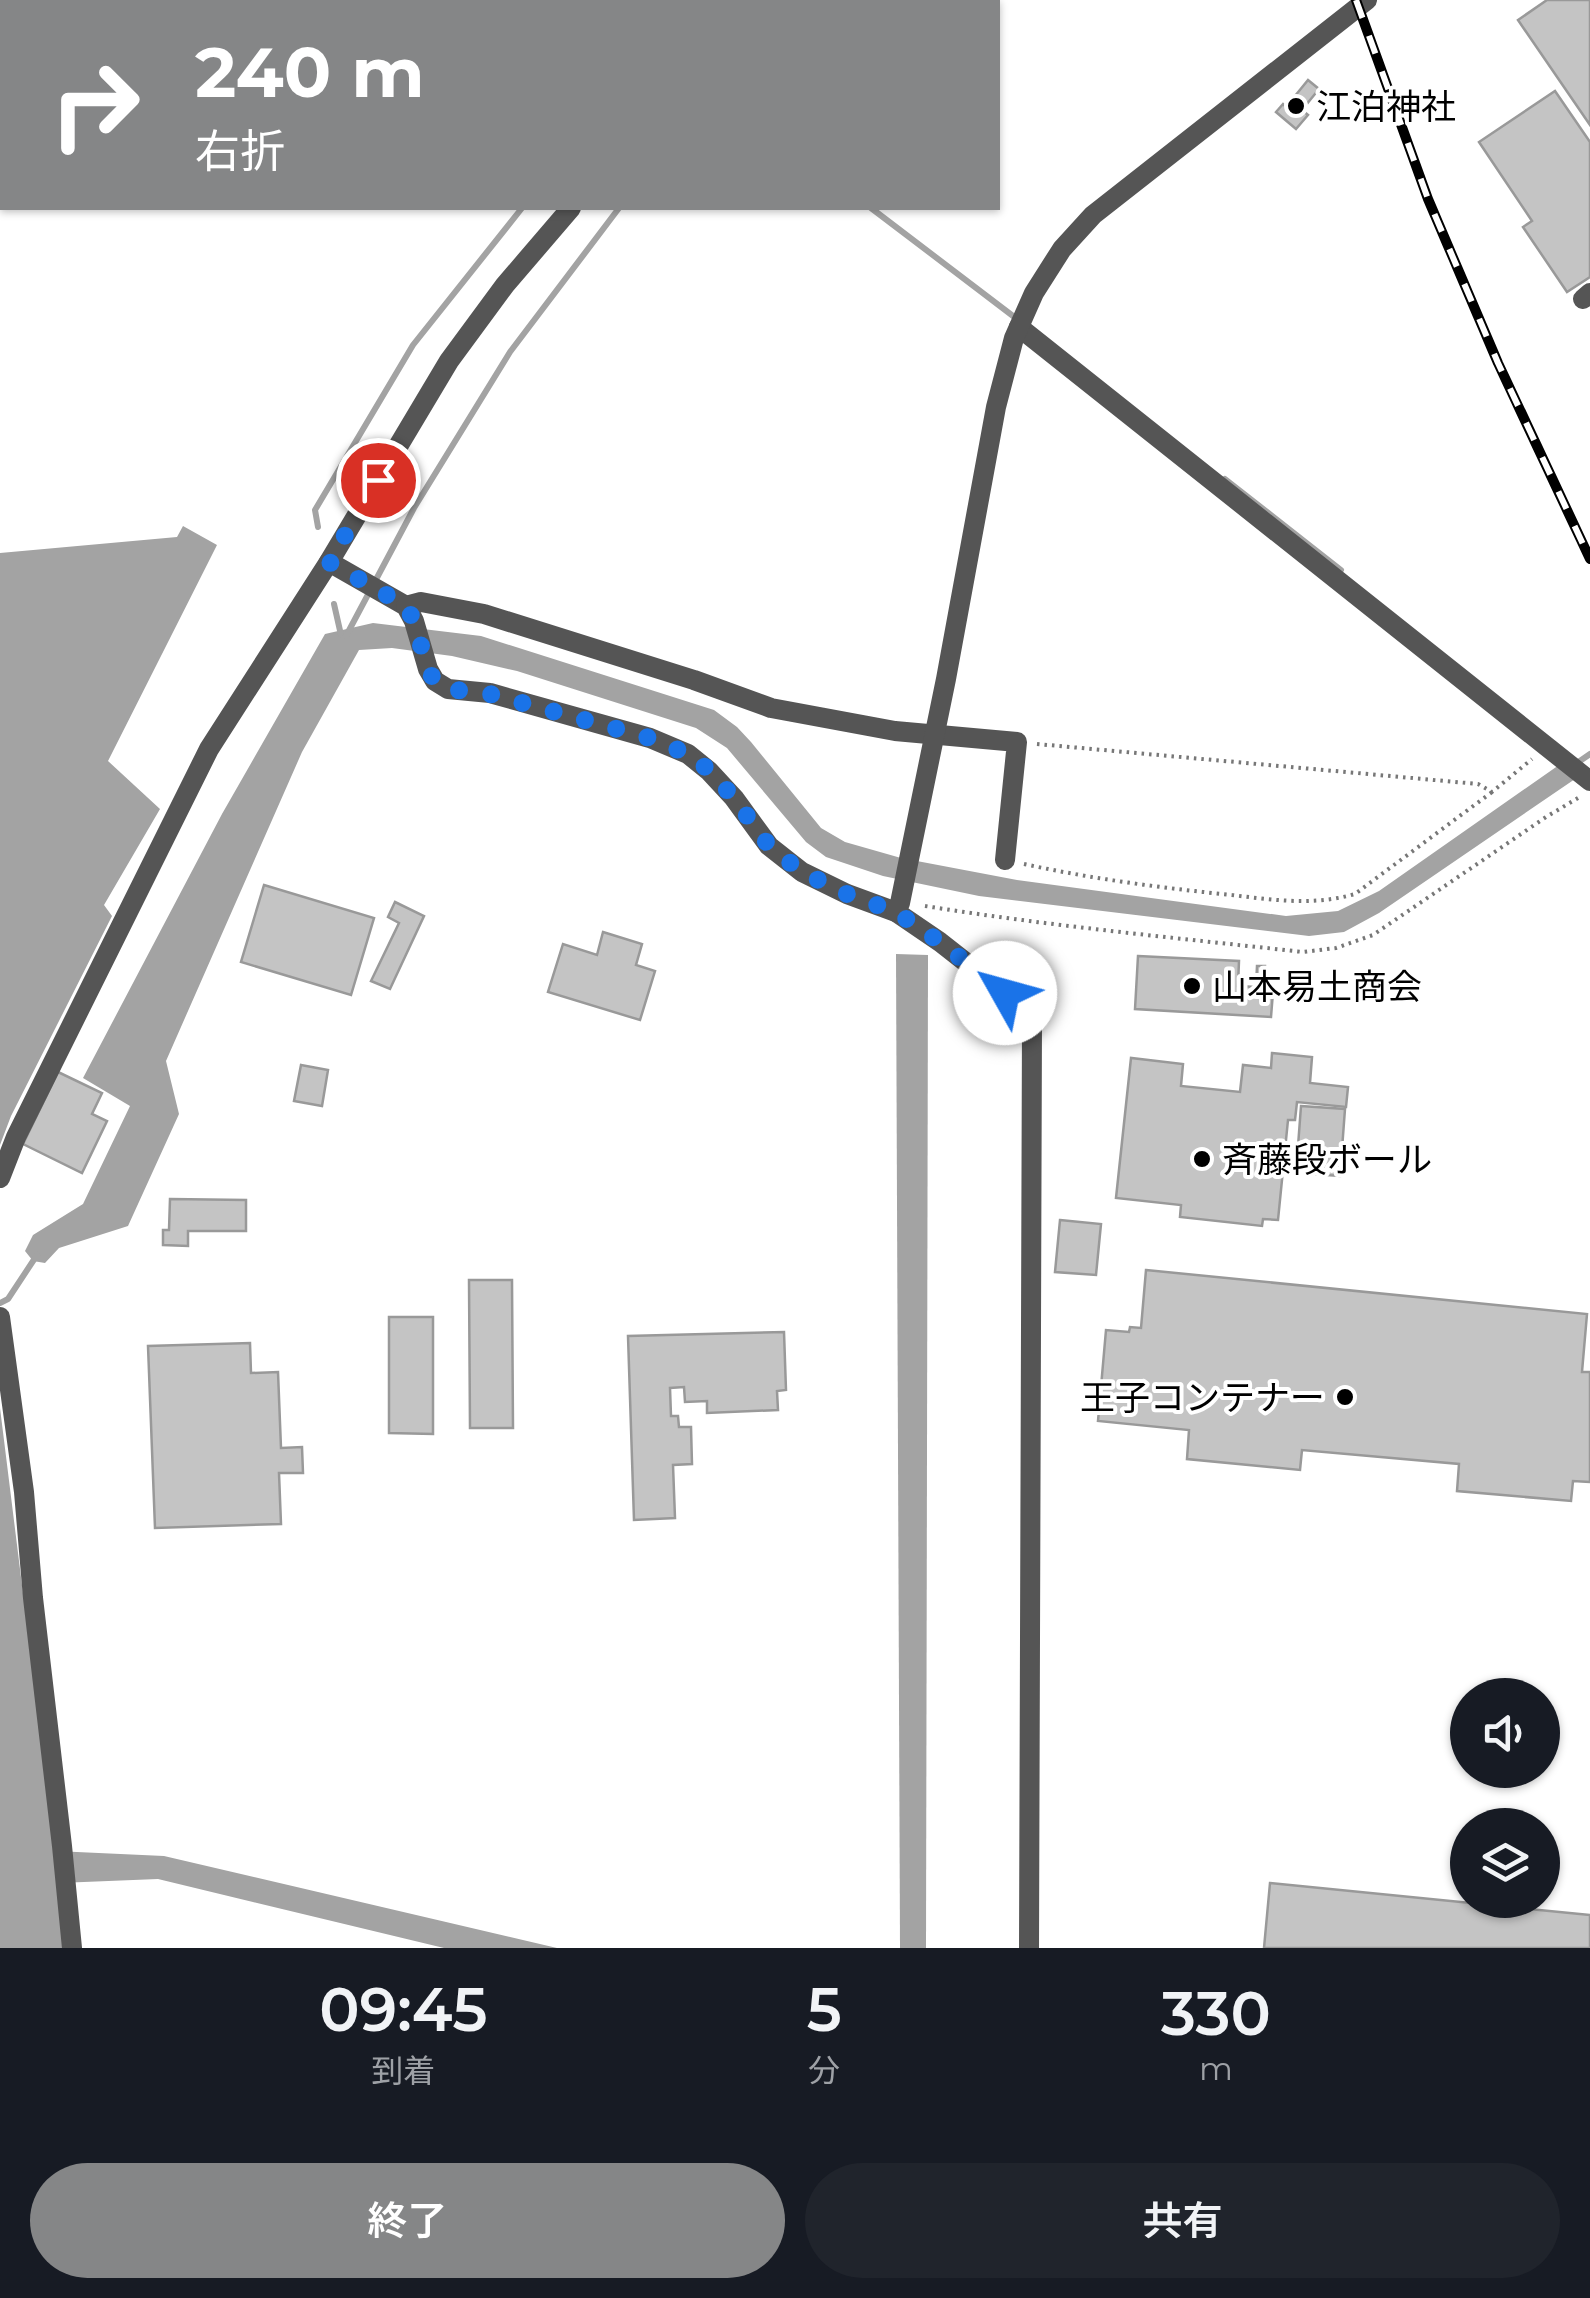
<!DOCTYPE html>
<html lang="ja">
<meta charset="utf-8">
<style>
:root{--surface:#171b24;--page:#20242c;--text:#f1f3f6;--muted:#9ea1a6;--accent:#858687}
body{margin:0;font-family:Montserrat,"Noto Sans JP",sans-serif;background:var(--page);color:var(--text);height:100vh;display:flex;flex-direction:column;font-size:38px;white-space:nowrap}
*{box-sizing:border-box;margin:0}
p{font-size:32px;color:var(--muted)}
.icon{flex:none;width:55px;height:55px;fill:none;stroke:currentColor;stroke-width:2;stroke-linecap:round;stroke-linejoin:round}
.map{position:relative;height:1948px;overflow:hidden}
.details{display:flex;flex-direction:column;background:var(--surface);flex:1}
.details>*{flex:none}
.top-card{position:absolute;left:0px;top:0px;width:1000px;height:210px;box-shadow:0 2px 8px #0004;background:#858687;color:#fff;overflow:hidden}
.tools{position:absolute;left:1450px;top:1678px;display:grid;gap:20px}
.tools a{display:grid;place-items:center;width:110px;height:110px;border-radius:50%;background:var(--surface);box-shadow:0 2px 8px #0004;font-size:50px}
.pin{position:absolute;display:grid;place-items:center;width:85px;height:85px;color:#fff;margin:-42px;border:5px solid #fff;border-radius:50%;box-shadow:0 2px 10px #0007}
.me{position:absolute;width:110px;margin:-55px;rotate:308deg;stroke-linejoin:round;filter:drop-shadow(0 0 8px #0008)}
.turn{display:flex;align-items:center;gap:35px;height:210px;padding:0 30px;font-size:45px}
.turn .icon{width:130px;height:130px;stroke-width:2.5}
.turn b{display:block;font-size:70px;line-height:85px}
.eta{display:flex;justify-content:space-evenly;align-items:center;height:170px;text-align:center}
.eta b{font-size:60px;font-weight:600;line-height:70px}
.action{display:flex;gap:20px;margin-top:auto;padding:20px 30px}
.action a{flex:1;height:115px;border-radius:60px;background:var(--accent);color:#fff;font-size:40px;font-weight:600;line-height:115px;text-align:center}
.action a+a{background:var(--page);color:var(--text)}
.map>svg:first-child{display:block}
.water{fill:#a3a3a3}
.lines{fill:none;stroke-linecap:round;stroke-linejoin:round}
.stream{stroke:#a3a3a3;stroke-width:6}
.building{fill:#c4c4c4;stroke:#999;stroke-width:2.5}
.path{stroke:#777;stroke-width:4;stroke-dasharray:2.5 5;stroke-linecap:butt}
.minor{stroke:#555;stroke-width:20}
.rail-casing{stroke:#000;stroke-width:10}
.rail{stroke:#fff;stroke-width:6;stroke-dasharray:19;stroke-linecap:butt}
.route{stroke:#1a73e8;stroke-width:18;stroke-dasharray:0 32.4}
.poi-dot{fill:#000;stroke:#fff;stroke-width:4}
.labels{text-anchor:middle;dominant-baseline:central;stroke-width:8;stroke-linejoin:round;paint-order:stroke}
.poi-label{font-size:35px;fill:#000;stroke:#fff;text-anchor:start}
</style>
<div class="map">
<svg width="1590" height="1948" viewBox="0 0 1590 1948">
<rect width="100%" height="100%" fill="#fff"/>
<!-- water -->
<g class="water">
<polygon points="183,526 217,545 108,761 160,809 104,905 112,916 11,1116 0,1145 0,553 177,537"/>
<polygon points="373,623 481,636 714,710 737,727 751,742 821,828 845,842 901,858 1017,880 1286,916 1338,911 1379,891 1559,765 1575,779 1379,913 1344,932 1309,936 979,896 883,876 826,857 806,842 727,748 696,728 517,671 452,656 392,648 359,650 302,752 166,1061 179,1114 128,1226 59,1248 45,1263 33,1261 25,1251 33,1235 83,1204 130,1106 83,1078 222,814 325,634"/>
<polygon points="896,954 928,955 926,1948 900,1948"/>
<polygon points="0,1408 55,1851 164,1856 557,1948 444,1948 158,1879 59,1883 64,1948 0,1948"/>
</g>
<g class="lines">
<!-- stream -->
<g class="stream">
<polyline points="686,2 688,0"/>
<polyline points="871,208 1017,319"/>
<polyline points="1225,479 1341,570"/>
<polyline points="318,527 315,510 413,345 522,208"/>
<polyline points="334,604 341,635"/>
<polyline points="346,636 414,508 510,352 619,208"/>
<polyline points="1577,763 1590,754"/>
<polyline points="0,1303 8,1299 37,1255"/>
</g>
</g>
<!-- building -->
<g class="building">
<polygon points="1547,0 1590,0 1590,125 1518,20"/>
<polygon points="1308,80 1319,89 1302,110 1308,115 1296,129 1276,112 1283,104 1286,107"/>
<polygon points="1555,91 1590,142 1590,277 1567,292 1523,227 1532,221 1479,142"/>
<polygon points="264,885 374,918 351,995 241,962"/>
<polygon points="395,902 424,916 390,989 371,981 399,923 388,917"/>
<polygon points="603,932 642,944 636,965 655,971 640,1020 548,992 563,944 597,955"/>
<polygon points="1138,956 1239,961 1238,986 1256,987 1257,966 1265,966 1264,992 1273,992 1271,1017 1135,1009"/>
<polygon points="1272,1053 1312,1057 1310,1083 1348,1087 1346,1107 1297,1102 1295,1120 1288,1120 1278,1220 1263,1219 1262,1226 1180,1217 1181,1205 1116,1198 1131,1058 1183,1064 1181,1086 1240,1092 1243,1065 1271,1068"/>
<polygon points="301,1065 328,1070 322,1106 294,1101"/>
<polygon points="58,1072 102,1093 92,1114 107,1121 82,1173 23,1144"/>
<polygon points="1301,1106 1345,1109 1340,1176 1296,1173"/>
<polygon points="170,1199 246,1200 246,1231 188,1231 188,1246 163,1245 163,1230 169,1230"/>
<polygon points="1060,1220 1101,1224 1096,1275 1055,1272"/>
<polygon points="1146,1270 1587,1314 1582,1372 1590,1372 1590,1482 1573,1481 1571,1501 1457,1491 1459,1464 1302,1450 1300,1470 1187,1459 1189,1430 1098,1421 1106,1330 1129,1332 1130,1327 1141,1328"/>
<polygon points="469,1280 512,1280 513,1428 470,1428"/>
<polygon points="389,1317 433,1317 433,1434 389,1433"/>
<polygon points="784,1332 786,1390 777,1391 778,1410 707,1413 707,1401 685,1402 684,1387 670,1388 671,1416 678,1416 679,1427 691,1427 692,1464 673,1465 675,1518 634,1520 628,1336"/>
<polygon points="250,1343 251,1373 278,1372 281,1448 302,1447 303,1473 279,1473 281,1524 155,1528 148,1346"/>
<polygon points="1270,1883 1590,1915 1590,1948 1264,1948"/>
</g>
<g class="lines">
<!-- path -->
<g class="path">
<polyline points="1037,744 1478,784 1492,792 1532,759"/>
<path d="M1024,864C1093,879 1162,888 1232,895C1273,900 1314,906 1355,894L1492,792"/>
<path d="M925,906C1050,926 1177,938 1303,952L1336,948L1373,935L1546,817L1578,798"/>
</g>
<!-- minor -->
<g class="minor">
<polyline points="743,2 745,0"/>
<polyline points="1583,299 1590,293"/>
<polyline points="1019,327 1590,781"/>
<polyline points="329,562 406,606 414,621 428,669 435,681 448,689 490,693 650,738 688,754 709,771 734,798 769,846 802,872 847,894 896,912 940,942 1005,993 1032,1018 1029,1948"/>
<polyline points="406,606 421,602 484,614 694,680 771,708 895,731 1017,742 1005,860"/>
<polyline points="896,912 900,903 946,679 996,407 1014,338 1034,293 1062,249 1093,215 1367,0"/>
<polyline points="0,1178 16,1137 209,749 329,562 449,361 505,285 571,208"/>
<polyline points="0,1317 24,1492 33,1598 62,1846 72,1948"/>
</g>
<!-- rail casing -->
<g class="rail-casing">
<polyline id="rail" points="1356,0 1428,199 1498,363 1590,559"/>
</g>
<!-- rail -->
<use href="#rail" class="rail"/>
</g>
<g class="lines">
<!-- route -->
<polyline class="route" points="378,480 329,562 406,606 414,621 428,670 435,681 448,689 490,694 650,738 688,754 709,770 734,798 769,846 802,872 847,894 896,912 940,942 1005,993"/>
</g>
<!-- markers -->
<g class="poi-dot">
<circle cx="1296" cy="106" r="10"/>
<circle cx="1192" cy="986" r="10"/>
<circle cx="1202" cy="1159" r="10"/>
<circle cx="1345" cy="1397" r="10"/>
</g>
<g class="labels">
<!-- poi labels -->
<g class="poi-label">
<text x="1316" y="106">江泊神社</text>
<text x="1212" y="986">山本易土商会</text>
<text x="1222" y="1159">斉藤段ボール</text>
<text x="1325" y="1397" text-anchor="end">王子コンテナー</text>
</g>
</g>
</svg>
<div class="tools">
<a><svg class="icon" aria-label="sound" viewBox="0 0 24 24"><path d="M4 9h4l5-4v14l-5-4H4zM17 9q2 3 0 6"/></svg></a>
<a><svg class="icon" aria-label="layers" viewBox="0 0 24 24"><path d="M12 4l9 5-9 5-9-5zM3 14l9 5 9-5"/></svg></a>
</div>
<div class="pin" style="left:378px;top:480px;background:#d93025"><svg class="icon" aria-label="arrive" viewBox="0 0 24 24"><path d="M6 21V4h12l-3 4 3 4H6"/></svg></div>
<svg class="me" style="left:1005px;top:993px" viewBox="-20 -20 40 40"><circle r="19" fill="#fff"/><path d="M0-13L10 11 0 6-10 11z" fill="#1a73e8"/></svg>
<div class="top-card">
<div class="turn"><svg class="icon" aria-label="right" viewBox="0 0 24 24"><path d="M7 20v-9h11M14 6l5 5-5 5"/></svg><div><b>240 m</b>右折</div></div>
</div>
</div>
<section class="details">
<div class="eta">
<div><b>09:45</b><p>到着</p></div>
<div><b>5</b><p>分</p></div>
<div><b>330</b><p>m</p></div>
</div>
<div class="action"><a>終了</a><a>共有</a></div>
</section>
